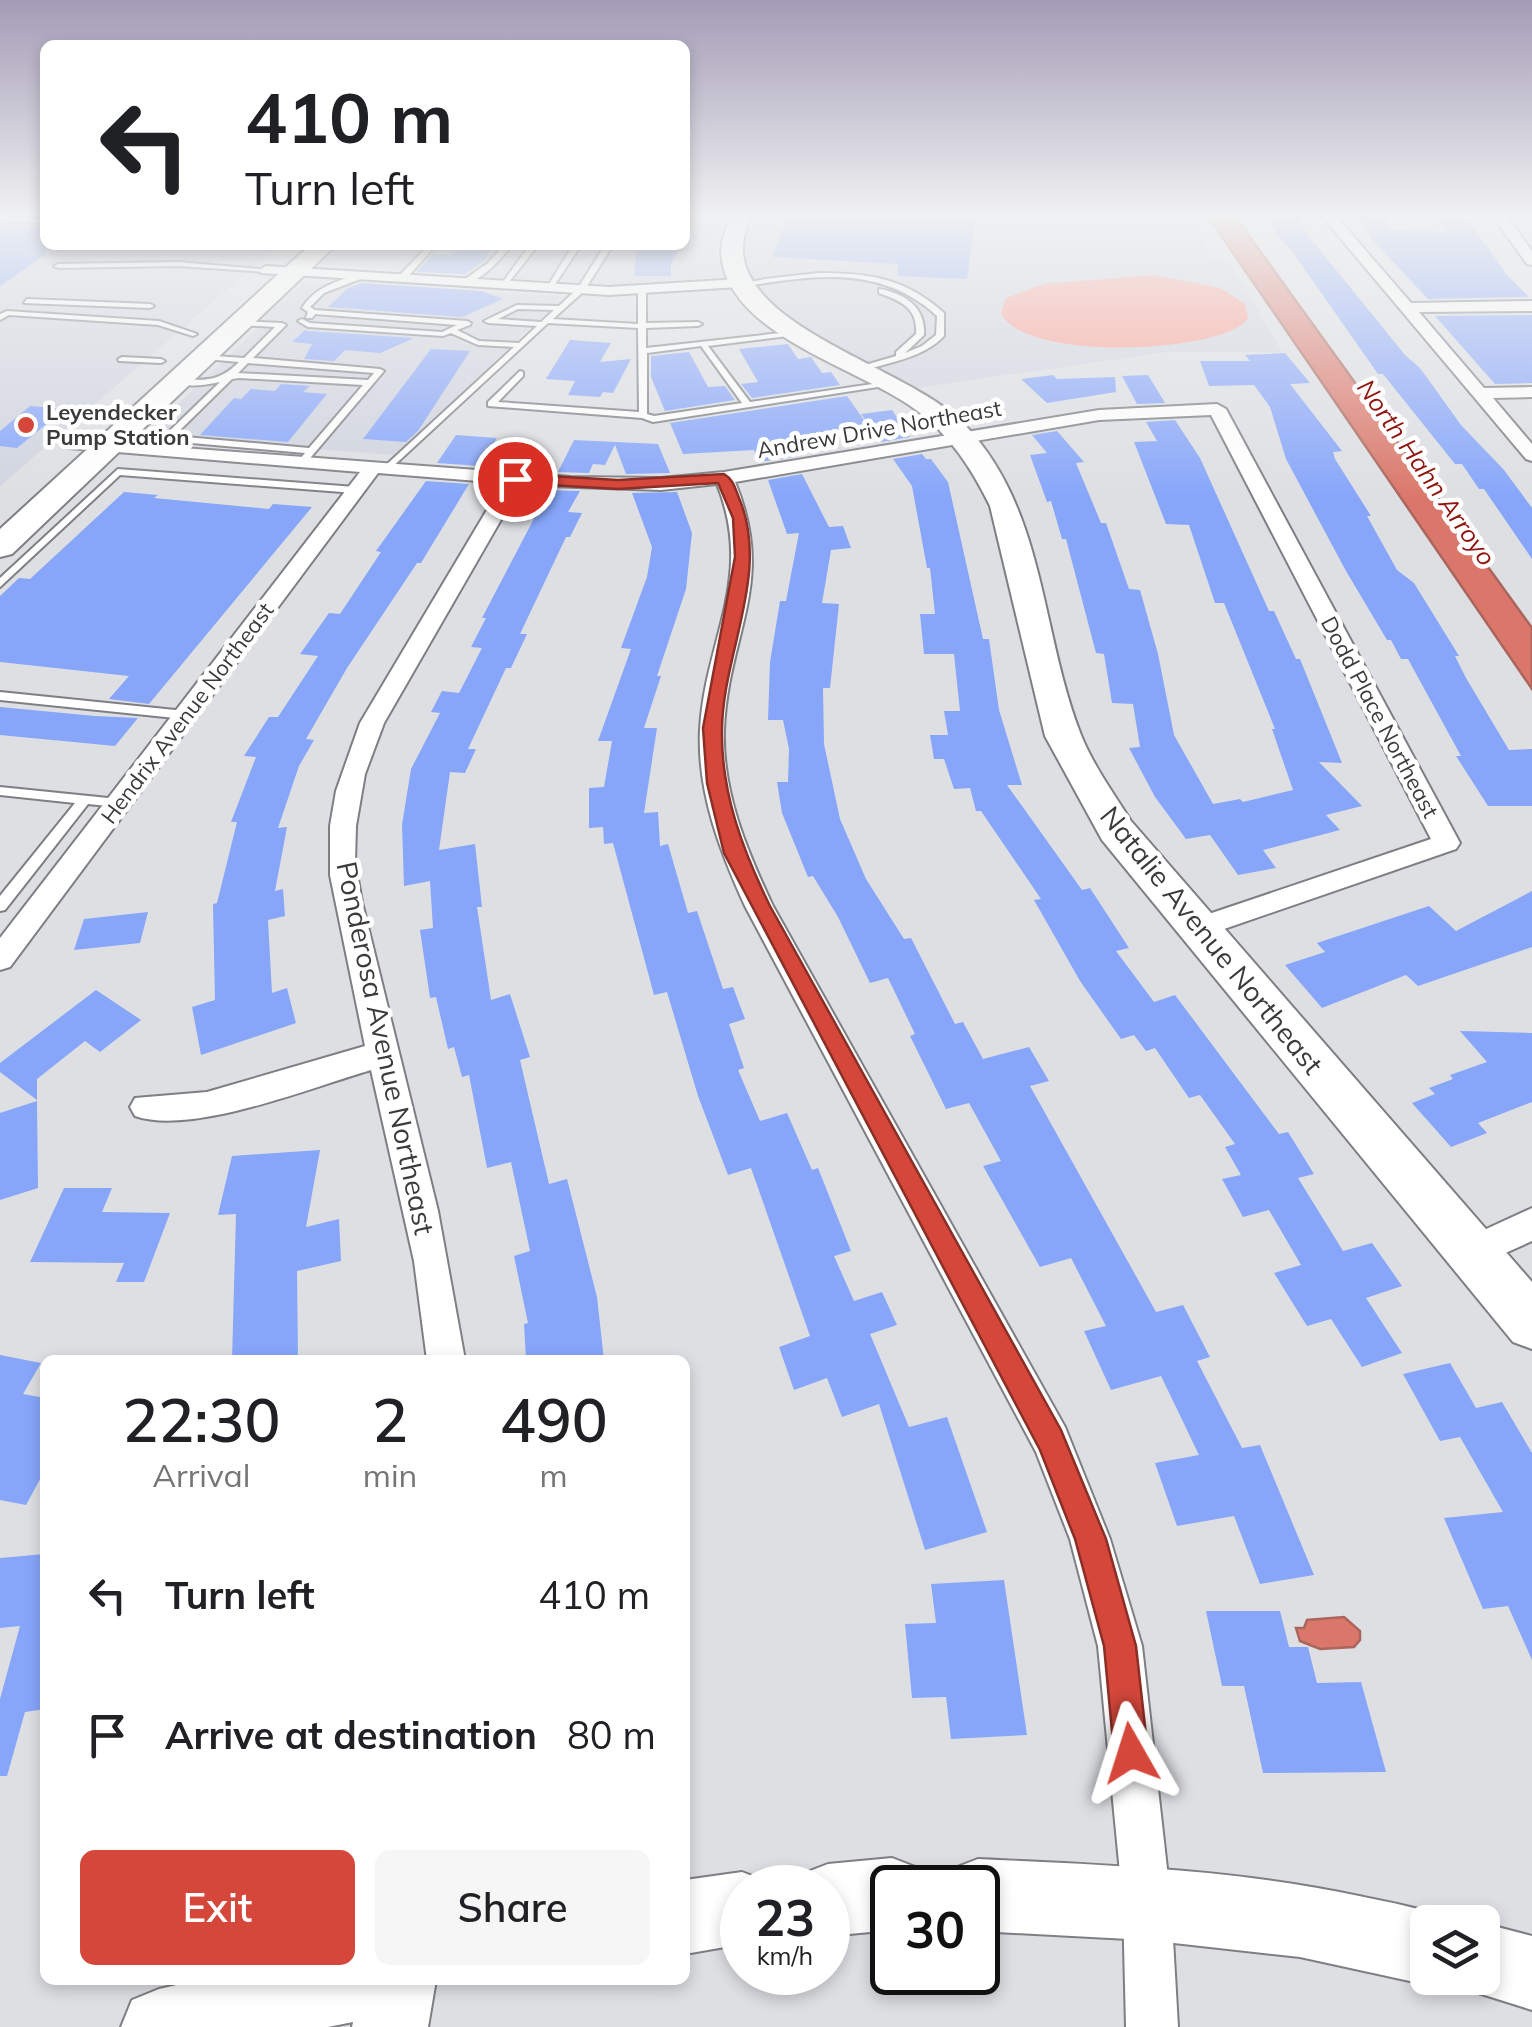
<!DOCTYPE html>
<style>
:root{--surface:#fff;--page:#f6f6f6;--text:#202124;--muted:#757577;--accent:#d5473b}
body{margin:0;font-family:Mulish,sans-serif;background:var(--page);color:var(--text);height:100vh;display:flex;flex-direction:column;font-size:38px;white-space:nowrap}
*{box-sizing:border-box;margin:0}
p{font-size:32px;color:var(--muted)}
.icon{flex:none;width:55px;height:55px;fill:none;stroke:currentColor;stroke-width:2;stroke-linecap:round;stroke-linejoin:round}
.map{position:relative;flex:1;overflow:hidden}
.panel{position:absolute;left:40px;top:1355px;width:650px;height:630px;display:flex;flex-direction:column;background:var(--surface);border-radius:15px;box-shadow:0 5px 15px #0003}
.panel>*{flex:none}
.guide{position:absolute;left:40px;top:40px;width:650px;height:210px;border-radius:15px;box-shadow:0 5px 15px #0003;background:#fff;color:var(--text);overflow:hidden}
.buttons{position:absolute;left:1410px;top:1905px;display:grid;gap:20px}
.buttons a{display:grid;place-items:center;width:90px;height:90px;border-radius:15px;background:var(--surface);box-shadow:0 5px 15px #0003;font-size:50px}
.speed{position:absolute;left:720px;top:1865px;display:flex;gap:20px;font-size:50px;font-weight:700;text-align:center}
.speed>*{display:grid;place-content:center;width:130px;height:130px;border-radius:50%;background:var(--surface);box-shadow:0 5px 15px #0003;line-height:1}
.speed small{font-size:25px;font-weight:400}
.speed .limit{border:5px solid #111;border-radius:15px;background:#fff;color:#111}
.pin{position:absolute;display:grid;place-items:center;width:85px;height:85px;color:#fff;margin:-42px;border:5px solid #fff;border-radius:50%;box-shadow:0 2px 10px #0007}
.me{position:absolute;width:110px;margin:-55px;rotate:354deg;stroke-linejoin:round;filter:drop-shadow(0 0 8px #0008)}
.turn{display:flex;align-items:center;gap:35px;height:210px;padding:0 40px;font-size:45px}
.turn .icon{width:130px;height:130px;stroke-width:2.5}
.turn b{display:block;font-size:70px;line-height:85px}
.eta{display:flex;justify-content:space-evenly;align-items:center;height:170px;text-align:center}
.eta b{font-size:60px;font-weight:600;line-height:70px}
.cta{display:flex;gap:20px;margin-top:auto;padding:20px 40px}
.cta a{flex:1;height:115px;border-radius:15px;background:var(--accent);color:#fff;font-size:40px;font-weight:600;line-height:115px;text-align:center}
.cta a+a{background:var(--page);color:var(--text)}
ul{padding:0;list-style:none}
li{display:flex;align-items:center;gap:30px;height:140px;padding:0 40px}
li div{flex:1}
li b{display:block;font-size:38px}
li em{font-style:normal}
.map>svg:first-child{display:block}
.built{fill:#d0d4df}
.green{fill:#fe9c8e}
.water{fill:#db776a;stroke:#ab655c;stroke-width:2.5}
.building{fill:#87a6fa}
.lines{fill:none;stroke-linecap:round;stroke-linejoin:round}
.lane-casing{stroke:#7d7f83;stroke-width:4}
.street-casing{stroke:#7d7f83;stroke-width:4}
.secondary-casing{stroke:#7d7f83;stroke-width:4}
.primary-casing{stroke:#7d7f83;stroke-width:4}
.lane{fill:#fff;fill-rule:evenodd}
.street{fill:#fff;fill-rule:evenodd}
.secondary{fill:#fff;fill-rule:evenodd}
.primary{fill:#fff;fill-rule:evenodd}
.route{fill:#d5473b;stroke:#8a2e26;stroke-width:2.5}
.poi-dot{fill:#d5473b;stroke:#fff;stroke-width:4}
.labels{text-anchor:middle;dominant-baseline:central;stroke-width:9;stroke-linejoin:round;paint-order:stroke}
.far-poi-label{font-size:22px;font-weight:bold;fill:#3a3b3c;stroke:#fff;text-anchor:start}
.far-street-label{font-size:22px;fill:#3a3b3c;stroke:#fff}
.far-water-label{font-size:25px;font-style:italic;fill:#901611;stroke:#fff}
.street-label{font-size:28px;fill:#3a3b3c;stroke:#fff}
</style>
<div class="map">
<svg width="1532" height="2027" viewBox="0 0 1532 2027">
<rect width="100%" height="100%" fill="#dddfe3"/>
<!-- built -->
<g class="built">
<polygon points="685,215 727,215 716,246 722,277 616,285 321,264 341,245 685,245"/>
<polygon points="751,215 1189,215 1213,260 1230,261 1282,352 1167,352 916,388 796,324 756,286 743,255"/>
<polygon points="0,226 45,245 279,245 0,486"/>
<polygon points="305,282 560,296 561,299 394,455 144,436 266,320 263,317"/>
</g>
<!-- green -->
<path class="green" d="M1154,275L1220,288L1245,304L1248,318C1227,353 1024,363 1001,313L1006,298L1044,284Z"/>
<!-- water -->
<g class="water">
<polygon points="1207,215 1234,215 1532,628 1532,689"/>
<polygon points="1344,1617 1360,1631 1360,1640 1354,1647 1320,1649 1300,1641 1296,1628 1304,1628 1307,1620"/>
</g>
<!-- building -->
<g class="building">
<polygon points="788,215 976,215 967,279 898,276 898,264 772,257"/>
<polygon points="1268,215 1296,215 1311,239 1405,355 1420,368 1461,425 1504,470 1532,508 1532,559 1484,489 1479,489 1462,464 1455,464 1383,374 1378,374 1294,254 1276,234"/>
<polygon points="1359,215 1384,215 1392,230 1448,232 1440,219 1469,221 1507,275 1529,297 1428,299 1371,238"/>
<polygon points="0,225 45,227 45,255 0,286"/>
<polygon points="463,245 493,245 485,260 465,274 417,272 433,254 451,255"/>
<polygon points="637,245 681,245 671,264 671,276 634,276"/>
<polygon points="361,283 481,291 503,299 462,317 328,307 347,289"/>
<polygon points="1532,315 1532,383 1495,384 1435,316"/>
<polygon points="305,330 308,331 414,338 380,353 345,350 334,361 304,359 312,344 292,342"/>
<polygon points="570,340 611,343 600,362 631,359 613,393 603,392 600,397 568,395 575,381 546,379"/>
<polygon points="788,344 798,359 811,357 822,373 831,372 840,385 752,398 741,384 758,382 739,349"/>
<polygon points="431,349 470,351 418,431 406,442 363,439"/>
<polygon points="689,352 708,387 725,386 735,400 665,411 651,377 651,356"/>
<polygon points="1285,353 1310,383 1290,384 1342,451 1333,452 1335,459 1371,516 1367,516 1397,570 1414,583 1459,656 1455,656 1466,678 1509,750 1532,749 1532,806 1488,806 1456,756 1461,756 1408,659 1401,659 1391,640 1387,640 1346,571 1286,459 1270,407 1254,385 1209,386 1200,361 1250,361 1245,355"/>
<polygon points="1053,375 1057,379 1115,377 1116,392 1047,403 1021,379"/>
<polygon points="1148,375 1165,403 1137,404 1122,376"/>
<polygon points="281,384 310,386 303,392 327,394 288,442 200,435 234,398 241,399 251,389 275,391"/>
<polygon points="847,396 871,430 811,438 813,442 788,445 793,457 759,462 754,450 683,454 670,423"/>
<polygon points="30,406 65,409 17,448 0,446 0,431"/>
<polygon points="892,410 910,437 881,442 861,414"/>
<polygon points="1175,420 1200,458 1269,611 1274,611 1296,659 1300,659 1342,763 1319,762 1362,806 1326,815 1340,830 1263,850 1276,868 1238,875 1210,835 1186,839 1155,797 1129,748 1140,747 1133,704 1112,703 1104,654 1096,653 1066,539 1062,539 1051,501 1047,502 1030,455 1047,453 1032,435 1057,431 1084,462 1076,463 1101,523 1106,523 1129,589 1140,590 1158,654 1174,735 1213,804 1240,799 1243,802 1293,790 1272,729 1275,729 1224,603 1215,603 1189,525 1166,524 1134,442 1157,441 1146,422"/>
<polygon points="456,435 497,438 480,466 437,463"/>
<polygon points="574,440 658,444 670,473 626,474 615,445 605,465 593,464 589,473 558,472"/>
<polygon points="922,454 926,459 931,459 948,482 983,639 989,639 999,710 1022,785 1007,785 1082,890 1090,888 1129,948 1116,951 1154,1002 1175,995 1279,1134 1288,1132 1314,1174 1298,1178 1343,1251 1372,1243 1402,1286 1366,1298 1402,1353 1362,1367 1331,1319 1307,1326 1274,1273 1301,1265 1269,1210 1243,1217 1222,1179 1241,1175 1225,1147 1235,1144 1200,1095 1189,1098 1155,1048 1146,1051 1134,1035 1121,1039 1080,981 1034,900 1041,899 981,811 976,811 970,788 954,789 944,759 934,759 930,735 948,735 944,711 960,711 954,654 924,654 920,614 935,614 930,568 927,568 912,486 893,459"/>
<polygon points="802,474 829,527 843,526 851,548 831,550 822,603 839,604 830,688 823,688 824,744 840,819 866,879 904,939 911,938 955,1024 963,1022 983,1059 1029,1047 1049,1081 1030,1086 1156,1312 1183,1305 1210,1357 1197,1361 1242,1448 1260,1445 1314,1575 1260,1584 1234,1516 1177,1526 1155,1463 1199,1455 1161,1376 1111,1390 1084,1331 1106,1326 1071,1258 1040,1267 983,1166 1001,1161 969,1103 946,1109 910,1036 915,1034 888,978 870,983 838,917 813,876 808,877 782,813 777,782 788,782 789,749 783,720 768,720 770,662 780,601 786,601 799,533 787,534 768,480"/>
<polygon points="426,481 469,484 421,563 417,563 347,668 306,739 314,740 299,766 278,828 287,827 275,891 283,889 285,916 268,920 272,993 287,988 296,1023 201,1055 192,1007 215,1000 213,904 217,903 237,822 231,822 256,757 244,756 269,717 278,717 318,656 300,654 329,613 340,614 381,552 376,551"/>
<polygon points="549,490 580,491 568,512 582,513 570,537 566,537 520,634 527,634 511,668 506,668 468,749 476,749 465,773 450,772 439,850 475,844 482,907 477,907 491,1000 510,994 530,1057 520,1060 549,1184 567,1179 597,1297 604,1360 526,1360 524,1324 528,1323 514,1256 530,1251 511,1162 487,1168 469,1075 462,1077 454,1047 448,1049 436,997 430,998 420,930 433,928 430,881 404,886 402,825 411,769 440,713 431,712 442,691 459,693 482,648 471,647 486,618 482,618"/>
<polygon points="124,492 158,495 154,498 269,509 273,504 312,507 149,704 109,699 129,676 0,662 0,596 19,578 30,579"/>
<polygon points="677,492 692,533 686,589 657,676 661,676 644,728 657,728 644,813 658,812 660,846 668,844 688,913 697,911 723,989 733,987 745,1019 729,1024 744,1068 738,1070 760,1121 787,1113 812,1170 818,1168 851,1251 834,1256 854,1301 882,1292 897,1325 870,1334 909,1427 947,1417 987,1532 925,1550 879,1404 842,1417 827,1378 794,1390 779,1347 810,1336 751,1168 728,1175 698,1096 667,992 654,995 613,843 604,844 603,827 589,828 589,788 604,787 612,741 598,741 631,649 621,648 647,577 652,547 632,493"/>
<polygon points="0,707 95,716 138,718 115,746 0,735"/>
<polygon points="1532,891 1532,947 1418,986 1406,975 1322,1008 1285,965 1325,952 1317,943 1429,906 1456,931"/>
<polygon points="148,912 140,943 74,950 84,919"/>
<polygon points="96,990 141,1020 100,1052 85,1041 37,1079 37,1100 0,1072 0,1063"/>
<polygon points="1460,1031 1532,1033 1532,1102 1478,1123 1487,1133 1451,1147 1412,1103 1435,1094 1429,1088 1453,1079 1450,1075 1487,1062"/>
<polygon points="37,1101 38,1188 0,1200 0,1113"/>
<polygon points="320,1150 306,1227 339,1219 341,1261 297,1271 298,1360 232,1360 236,1214 218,1215 232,1156"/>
<polygon points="64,1188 112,1188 102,1212 170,1213 144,1282 116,1282 124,1263 30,1262"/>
<polygon points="0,1355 41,1363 23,1394 45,1398 45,1470 26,1505 0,1500"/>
<polygon points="1450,1363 1476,1408 1502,1402 1532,1453 1532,1660 1508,1606 1483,1609 1444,1518 1503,1512 1460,1437 1440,1441 1403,1374"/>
<polygon points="45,1554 45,1709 25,1712 7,1776 0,1776 0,1699 20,1626 0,1628 0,1558"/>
<polygon points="1004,1580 1027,1735 951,1739 946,1697 912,1698 905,1624 936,1623 931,1584"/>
<polygon points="1206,1611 1280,1611 1289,1647 1308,1647 1317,1683 1361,1682 1386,1772 1263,1773 1244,1686 1222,1686"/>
</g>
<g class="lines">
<!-- lane casing -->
<g class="lane-casing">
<g id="lane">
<polygon points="0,217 45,219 45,223 0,221"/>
<polygon points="416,245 435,246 405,280 399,280 399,276 426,248"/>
<path d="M504,245H512C499,261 484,279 464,284V280L488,263Z"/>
<polygon points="530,245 538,245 506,286 500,286"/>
<polygon points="573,245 581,245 552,289 546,289"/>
<path d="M605,245H613L584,291L553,319L638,324V291L642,289L646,291V323L698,322L702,324L698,326L646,328V348L799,331L800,333L796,335L708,346L750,402L893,381L897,384L653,422L642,418L488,406V402L520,371L523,372V376L498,402L639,412L638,328L548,323L388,471L383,468L385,466L514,347L478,345L451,333L443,336L308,327L298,321L302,319L310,323L442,332L457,325L315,314L312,318H306L308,312L302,308C315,287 337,281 360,274L363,278L324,293L310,307L315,310L467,321L471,323L470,325L457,330L479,341L519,343L537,326L488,323L484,321L517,305L559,306L578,288ZM518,309L554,310L541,322L498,319ZM701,346L742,403L654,416L647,414V353Z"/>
<polygon points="178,262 270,270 266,272 178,266 58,268 54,266 58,264"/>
<path d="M818,273C870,273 905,278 944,313V336C924,357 892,362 865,370H862V366L896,356V352L916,334C918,308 901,301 879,293V289C904,293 926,307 924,335L905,353L922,346L936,335L937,316C879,263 811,276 740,287L736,285L765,279Z"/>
<polygon points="27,299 150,304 154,306 150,308 24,303"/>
<polygon points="7,311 159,321 197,334 193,336 158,325 9,315 0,320 0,314"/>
<path d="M241,321L282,323L286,325L253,358L380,369L384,371L306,463L298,461L305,453L169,441L158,452H152V448L220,382C205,385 188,388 174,382L175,380C204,379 217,384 239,362L205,359H202V355L244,358L275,327L238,325L237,323ZM248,363L374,373L368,380L238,373ZM239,378L363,385L309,448L174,436L232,379Z"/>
<polygon points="122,357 161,359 165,361 161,363 119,361 118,359"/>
<polygon points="118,469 355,487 360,490 355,493 120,475 0,587 0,578"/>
<polygon points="0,692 185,711 191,715 185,719 0,700"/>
<polygon points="0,787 118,799 124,803 118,807 88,804 5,910 0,911 0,896 75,803 0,795"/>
</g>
</g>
<!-- street casing -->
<g class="street-casing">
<g id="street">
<polygon points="1321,215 1335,215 1411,303 1532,301 1532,311 1419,312 1484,388 1532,387 1532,397 1493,398 1532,444 1532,461 1526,459"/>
<polygon points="1492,215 1506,215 1532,251 1532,265 1527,264"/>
<polygon points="266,266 609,287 739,279 746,283 739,287 609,295 261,273 259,270"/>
<path d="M1217,404L1226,409L1460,843L1456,849L1195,939L1185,936L1181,929L1185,922L1431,839L1211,415L1099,420L735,482C777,583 728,633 724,730C722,792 747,851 773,906L1065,1427L1110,1539L1142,1646L1171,1904L1178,2027H1126L1123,1904L1098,1646L1070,1539L1036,1452L745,906C720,851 697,792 700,730C705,638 755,579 717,484L661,490L521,485L384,723L365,774L356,826L355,862L362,902L438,1211L465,1360H427L414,1261L371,1070C312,1087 192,1136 135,1116L130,1107L135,1098L207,1092L365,1046L330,875V826L336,791L360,723L503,483L378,473L10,967L0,970V938L360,472L69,448L63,447V439L571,477L661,478L724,472L1099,410Z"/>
<polygon points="1532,1208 1532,1241 1472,1268 1460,1263 1455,1252 1460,1241"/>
</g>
</g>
<!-- secondary casing -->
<g class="secondary-casing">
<g id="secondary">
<path d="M730,215H750C747,226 742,241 743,252C748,330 911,369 964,424C1046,509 1040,631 1081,735C1093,765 1114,794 1131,821L1532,1282V1349L1513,1342L1102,840L1045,736L990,506C972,469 950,435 916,410C861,368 725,335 721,252C721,241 727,226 730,215Z"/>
<polygon points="892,1858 918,1868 926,1888 892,1888 892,1930 828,1936 828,1888 797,1888 802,1874 828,1864"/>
<path d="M978,1859C1105,1865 1234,1869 1359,1896C1391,1903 1425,1908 1455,1922H1428V1978H1446L1428,1985L1300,1957L1147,1940L978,1931V1888H945L952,1869Z"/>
<polygon points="742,1872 768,1882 770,1888 742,1888 742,1944 685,1954 685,1880"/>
<polygon points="1482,1923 1532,1936 1532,2010 1456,1986 1452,1978 1482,1978"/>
<polygon points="199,1980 436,1980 428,2027 352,2027 353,2022 328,2027 121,2027 132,2000 159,1989"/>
</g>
</g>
<!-- primary casing -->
<g class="primary-casing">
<polygon id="primary" points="310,245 336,245 12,554 0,557 0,529"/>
</g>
<!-- lane -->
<use href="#lane" class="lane"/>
<!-- street -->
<use href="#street" class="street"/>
<!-- secondary -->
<use href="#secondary" class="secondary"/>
<!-- primary -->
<use href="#primary" class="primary"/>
</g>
<!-- sky -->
<linearGradient id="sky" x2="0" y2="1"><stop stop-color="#a39cb6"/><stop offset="0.43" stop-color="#f0f1f2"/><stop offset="1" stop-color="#f0f1f2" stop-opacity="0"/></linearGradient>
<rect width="1532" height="499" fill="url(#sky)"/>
<!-- route -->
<path class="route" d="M724,474C733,479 735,488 739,498C771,573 722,654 722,731C721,793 743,851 770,906L1061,1430L1106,1539L1136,1646L1148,1753L1143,1765L1131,1770L1119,1765L1114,1753L1104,1646L1075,1539L1040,1450L724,853L707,783L703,728L735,557L733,518L718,483L618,489L515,483L508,479L515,474L618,480Z"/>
<!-- markers -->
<circle class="poi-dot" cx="26" cy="425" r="10"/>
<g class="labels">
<!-- far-poi labels -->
<g class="far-poi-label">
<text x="46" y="412">Leyendecker<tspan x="46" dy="25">Pump Station</tspan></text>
</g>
<!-- far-street labels -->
<g class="far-street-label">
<text transform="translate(879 429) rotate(-10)">Andrew Drive Northeast</text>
<text transform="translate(187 713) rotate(-53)">Hendrix Avenue Northeast</text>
<text transform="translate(1380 717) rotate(62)">Dodd Place Northeast</text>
</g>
<!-- far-water labels -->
<g class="far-water-label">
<text transform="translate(1427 472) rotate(55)">North Hahn Arroyo</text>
</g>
<!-- street labels -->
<g class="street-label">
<text transform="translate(1212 940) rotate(51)">Natalie Avenue Northeast</text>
<text transform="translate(386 1048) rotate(78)">Ponderosa Avenue Northeast</text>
</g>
</g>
</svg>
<div class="buttons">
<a><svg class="icon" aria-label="layers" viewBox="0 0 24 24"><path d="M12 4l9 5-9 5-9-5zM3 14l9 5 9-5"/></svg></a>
</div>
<div class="speed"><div>23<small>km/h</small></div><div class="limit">30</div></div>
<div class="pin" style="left:515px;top:479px;background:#d93025"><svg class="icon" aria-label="arrive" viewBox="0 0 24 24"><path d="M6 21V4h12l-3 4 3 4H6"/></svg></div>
<svg class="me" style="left:1131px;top:1753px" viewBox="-20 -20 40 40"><path d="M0-17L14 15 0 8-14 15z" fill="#d5473b" stroke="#fff" stroke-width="4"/></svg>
<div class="guide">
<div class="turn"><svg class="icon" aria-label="left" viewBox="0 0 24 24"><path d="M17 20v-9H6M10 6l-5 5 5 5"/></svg><div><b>410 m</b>Turn left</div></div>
</div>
<section class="panel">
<div class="eta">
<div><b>22:30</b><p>Arrival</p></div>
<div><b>2</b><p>min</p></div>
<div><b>490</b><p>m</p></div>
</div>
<ul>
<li><svg class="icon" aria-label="left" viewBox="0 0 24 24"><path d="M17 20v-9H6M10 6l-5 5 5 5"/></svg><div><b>Turn left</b></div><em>410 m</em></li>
<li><svg class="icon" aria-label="arrive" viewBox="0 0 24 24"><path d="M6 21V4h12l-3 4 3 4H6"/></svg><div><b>Arrive at destination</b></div><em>80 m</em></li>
</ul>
<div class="cta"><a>Exit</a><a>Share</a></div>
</section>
</div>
